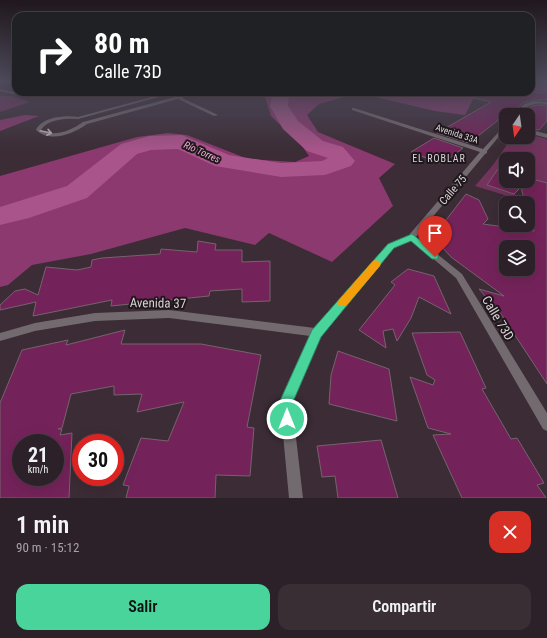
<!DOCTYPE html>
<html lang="es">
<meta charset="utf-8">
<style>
:root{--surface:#2c2128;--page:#382e34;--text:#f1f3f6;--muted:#a6a3a8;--line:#483e45;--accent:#49d49c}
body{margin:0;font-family:"Roboto Condensed",sans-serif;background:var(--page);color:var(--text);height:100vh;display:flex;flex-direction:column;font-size:15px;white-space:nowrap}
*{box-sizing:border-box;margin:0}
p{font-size:13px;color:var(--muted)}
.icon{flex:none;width:22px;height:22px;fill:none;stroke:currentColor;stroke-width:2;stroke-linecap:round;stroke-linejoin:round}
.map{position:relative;height:498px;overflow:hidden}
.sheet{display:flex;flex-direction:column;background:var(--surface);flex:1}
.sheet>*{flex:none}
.hud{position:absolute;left:12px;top:12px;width:523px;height:84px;border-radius:12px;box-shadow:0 4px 16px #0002,0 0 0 1px var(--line);background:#202124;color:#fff;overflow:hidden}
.needle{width:26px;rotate:193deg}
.controls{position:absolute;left:499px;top:108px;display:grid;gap:8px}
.controls a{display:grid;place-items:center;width:36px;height:36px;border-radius:8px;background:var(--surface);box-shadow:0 4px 16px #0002,0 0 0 1px var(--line);font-size:20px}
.speed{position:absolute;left:12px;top:434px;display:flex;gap:8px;font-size:20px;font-weight:700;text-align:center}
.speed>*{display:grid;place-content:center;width:52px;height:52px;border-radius:50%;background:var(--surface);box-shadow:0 4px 16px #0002,0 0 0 1px var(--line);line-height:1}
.speed small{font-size:10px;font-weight:400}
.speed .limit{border:6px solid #d22;background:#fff;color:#111}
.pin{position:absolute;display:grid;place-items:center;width:34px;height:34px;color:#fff;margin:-41px -17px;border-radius:50% 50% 50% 0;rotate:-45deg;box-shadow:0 0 4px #0007}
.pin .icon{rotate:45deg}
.me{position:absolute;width:44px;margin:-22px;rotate:0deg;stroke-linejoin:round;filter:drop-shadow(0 0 3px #0008)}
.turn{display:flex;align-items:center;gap:14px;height:84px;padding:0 16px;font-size:18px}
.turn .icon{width:52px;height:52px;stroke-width:2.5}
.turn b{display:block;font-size:28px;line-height:34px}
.round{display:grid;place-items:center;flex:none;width:42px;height:42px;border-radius:12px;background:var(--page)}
.head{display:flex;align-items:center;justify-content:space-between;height:68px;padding:0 16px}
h1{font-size:24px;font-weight:600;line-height:30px}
.button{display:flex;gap:8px;margin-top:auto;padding:8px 16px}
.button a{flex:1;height:46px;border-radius:12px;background:var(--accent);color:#111;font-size:16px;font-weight:600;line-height:46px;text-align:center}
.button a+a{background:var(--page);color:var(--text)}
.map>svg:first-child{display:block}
.green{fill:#73345d}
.forest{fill:#8b396f}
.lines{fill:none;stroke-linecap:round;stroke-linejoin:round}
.river{fill:#a9548a;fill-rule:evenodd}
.building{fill:#74235a;stroke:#75636d;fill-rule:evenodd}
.minor{fill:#726a6e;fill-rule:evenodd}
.oneway{stroke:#c1b7bd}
.route{fill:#49d49c;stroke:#2f8a65}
.slow{fill:#f59e0b}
.labels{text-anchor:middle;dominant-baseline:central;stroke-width:4;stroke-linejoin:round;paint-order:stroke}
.far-street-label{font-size:9px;fill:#dbd1d7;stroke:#1e171b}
.far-water-label{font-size:10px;font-style:italic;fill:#f3aed7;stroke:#1e171b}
.far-neighbourhood-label{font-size:10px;letter-spacing:1px;fill:#dbd1d7;stroke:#1e171b}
.street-label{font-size:11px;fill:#dbd1d7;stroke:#1e171b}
.near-street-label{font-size:13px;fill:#dbd1d7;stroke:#1e171b}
</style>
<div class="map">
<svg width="547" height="498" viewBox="0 0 547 498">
<rect width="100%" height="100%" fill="#3b2c35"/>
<!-- green -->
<g class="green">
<polygon points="0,96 12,96 30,102 0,112"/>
<polygon points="528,134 547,139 547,183 528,178 528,159 506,159 506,171 498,169 487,185 547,205 547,208 475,186 493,165 512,137 528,137"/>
</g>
<!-- forest -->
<g class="forest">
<polygon points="531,82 547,82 547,92 531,90"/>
<polygon points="269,92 477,92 465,115 435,111 358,93 319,104 307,115 318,132 395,164 379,178 393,206 332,262 269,233 255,245 185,228 91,254 32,265 8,285 0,287 0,176 137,137 168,133 187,135 248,159 295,162 309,156 302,146 271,116 265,97"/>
<polygon points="25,115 39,116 0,131 0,120"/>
</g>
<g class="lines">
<!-- river -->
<polygon class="river" points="273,92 289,92 288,106 298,121 323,141 343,147 355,161 351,166 325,175 281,177 215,166 178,149 151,150 137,154 87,198 29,218 0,225 0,207 67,186 121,144 149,136 182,135 229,155 281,163 322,161 328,158 307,151 283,129 270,106"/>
</g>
<!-- building -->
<g class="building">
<polygon points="475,92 538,92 547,93 547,100 531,100 523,103 516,110 505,108 497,121 469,143 437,133 491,102 474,98"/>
<polygon points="538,105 547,105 547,121 539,130 528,128 528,112 524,111 532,106"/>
<polygon points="434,138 463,148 442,164 411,152"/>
<path d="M498,169L506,171V181H528V178L547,183V384L501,314L479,289L504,296L451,257L433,237L466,194L479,200L488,219L483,224L534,231L528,211V203H525L521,187L514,194L487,185ZM506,247H528V269H506Z"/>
<polygon points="198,241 216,244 215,250 242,250 242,262 270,261 270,301 242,302 242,289 210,291 209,296 111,306 112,300 33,316 36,302 0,310 0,305 15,291 25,289 38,295 46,267 77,270 91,267 92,260 102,258 160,254 161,249 197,252"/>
<polygon points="408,269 434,276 451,314 419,297 411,318 397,341 393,329 383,331 386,348 359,330 395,285 391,282"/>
<path d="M125,330L121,344H201L261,355L247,427L254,428L250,476L216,475L215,498H126L129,486L123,485L141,438L168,441L184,402L137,412L142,394L114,395V386L71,394L62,428L58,429H62L60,435L72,433L69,498H0V403L22,350L68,340L66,345ZM21,443H55V477H21Z"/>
<polygon points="460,332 486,388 482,389 511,439 517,438 544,483 537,485 546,498 462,498 433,435 451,434 428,428 410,377 433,385 435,380 427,375 412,333"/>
<polygon points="338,351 389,369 397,421 329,404 331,375"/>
<polygon points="381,440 398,498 338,498 335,476 322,477 317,446"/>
</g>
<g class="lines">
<!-- minor -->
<g class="minor">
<polygon points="0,89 13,92 26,92 13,94 0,91"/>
<path d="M170,92H177L78,119C67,118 47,119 41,130C54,138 72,130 83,122L193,92H200L182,98L218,115L214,116L178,99L87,124C73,134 50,143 36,130C42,117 65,115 78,117Z"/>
<path d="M532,101L547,102V104C534,102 527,105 518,115H513L524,104Z"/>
<polygon points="354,108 483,149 506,124 506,128 487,151 487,153 485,154 416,237 462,274 547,413 547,431 543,429 456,278 411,240 394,248 321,336 292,403 303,498 289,498 280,403 310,336 169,318 95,321 35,331 0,341 0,333 35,323 95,313 169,310 315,328 388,244 409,235 480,152 352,110 352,108"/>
<polygon points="528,129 547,134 547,138 528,133"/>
</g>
</g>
<!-- one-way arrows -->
<defs><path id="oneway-shaft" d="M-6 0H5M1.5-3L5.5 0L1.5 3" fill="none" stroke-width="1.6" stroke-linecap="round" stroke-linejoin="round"/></defs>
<use class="oneway" href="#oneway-shaft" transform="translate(46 132) rotate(12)"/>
<!-- sky -->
<linearGradient id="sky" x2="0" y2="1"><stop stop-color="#20181d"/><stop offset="0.54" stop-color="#4f4b5c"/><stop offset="1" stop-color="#4f4b5c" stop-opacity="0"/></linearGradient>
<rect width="547" height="151" fill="url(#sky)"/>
<!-- route -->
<polygon class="route" points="412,234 438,254 438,259 432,259 411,241 394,248 321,337 292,404 294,419 292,424 287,426 282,424 279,403 312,330 388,244"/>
<!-- slow -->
<polygon class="slow" points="376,260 381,263 380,266 346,306 339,306 337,303 339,300 373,261"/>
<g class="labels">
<!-- far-street labels -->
<g class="far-street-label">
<text transform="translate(457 134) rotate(18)">Avenida 33A</text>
</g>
<!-- far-water labels -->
<g class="far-water-label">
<text transform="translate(202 152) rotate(24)">Río Torres</text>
</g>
<!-- far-neighbourhood labels -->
<g class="far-neighbourhood-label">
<text x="439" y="158">EL ROBLAR</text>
</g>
<!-- street labels -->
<g class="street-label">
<text transform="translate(453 190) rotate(-49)">Calle 75</text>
</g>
<!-- near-street labels -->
<g class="near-street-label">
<text transform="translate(158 303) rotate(1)">Avenida 37</text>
<text transform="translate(498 318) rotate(59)">Calle 73D</text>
</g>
</g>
</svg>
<div class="controls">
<a><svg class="needle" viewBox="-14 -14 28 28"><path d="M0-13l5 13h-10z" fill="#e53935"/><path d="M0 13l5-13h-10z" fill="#a6a3a8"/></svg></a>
<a><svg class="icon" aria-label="sound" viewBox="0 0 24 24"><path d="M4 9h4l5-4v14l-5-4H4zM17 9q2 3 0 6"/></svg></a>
<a><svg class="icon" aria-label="search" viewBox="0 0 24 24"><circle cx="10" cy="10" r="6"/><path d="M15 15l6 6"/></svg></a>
<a><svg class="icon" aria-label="layers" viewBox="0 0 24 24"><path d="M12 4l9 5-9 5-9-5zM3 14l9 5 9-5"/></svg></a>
</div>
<div class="speed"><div>21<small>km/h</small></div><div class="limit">30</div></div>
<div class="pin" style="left:435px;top:257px;background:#d93025"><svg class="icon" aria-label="arrive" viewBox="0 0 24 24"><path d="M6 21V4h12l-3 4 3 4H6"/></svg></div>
<svg class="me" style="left:287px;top:419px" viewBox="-20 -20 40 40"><circle r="17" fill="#49d49c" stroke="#fff" stroke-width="3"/><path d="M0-11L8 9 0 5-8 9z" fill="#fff"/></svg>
<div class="hud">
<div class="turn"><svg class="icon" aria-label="right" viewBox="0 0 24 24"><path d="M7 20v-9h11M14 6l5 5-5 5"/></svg><div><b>80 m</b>Calle 73D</div></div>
</div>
</div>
<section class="sheet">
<div class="head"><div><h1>1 min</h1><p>90 m · 15:12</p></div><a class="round" style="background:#d93025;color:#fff"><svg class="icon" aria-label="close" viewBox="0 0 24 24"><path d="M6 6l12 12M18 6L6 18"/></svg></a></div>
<div class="button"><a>Salir</a><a>Compartir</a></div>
</section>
